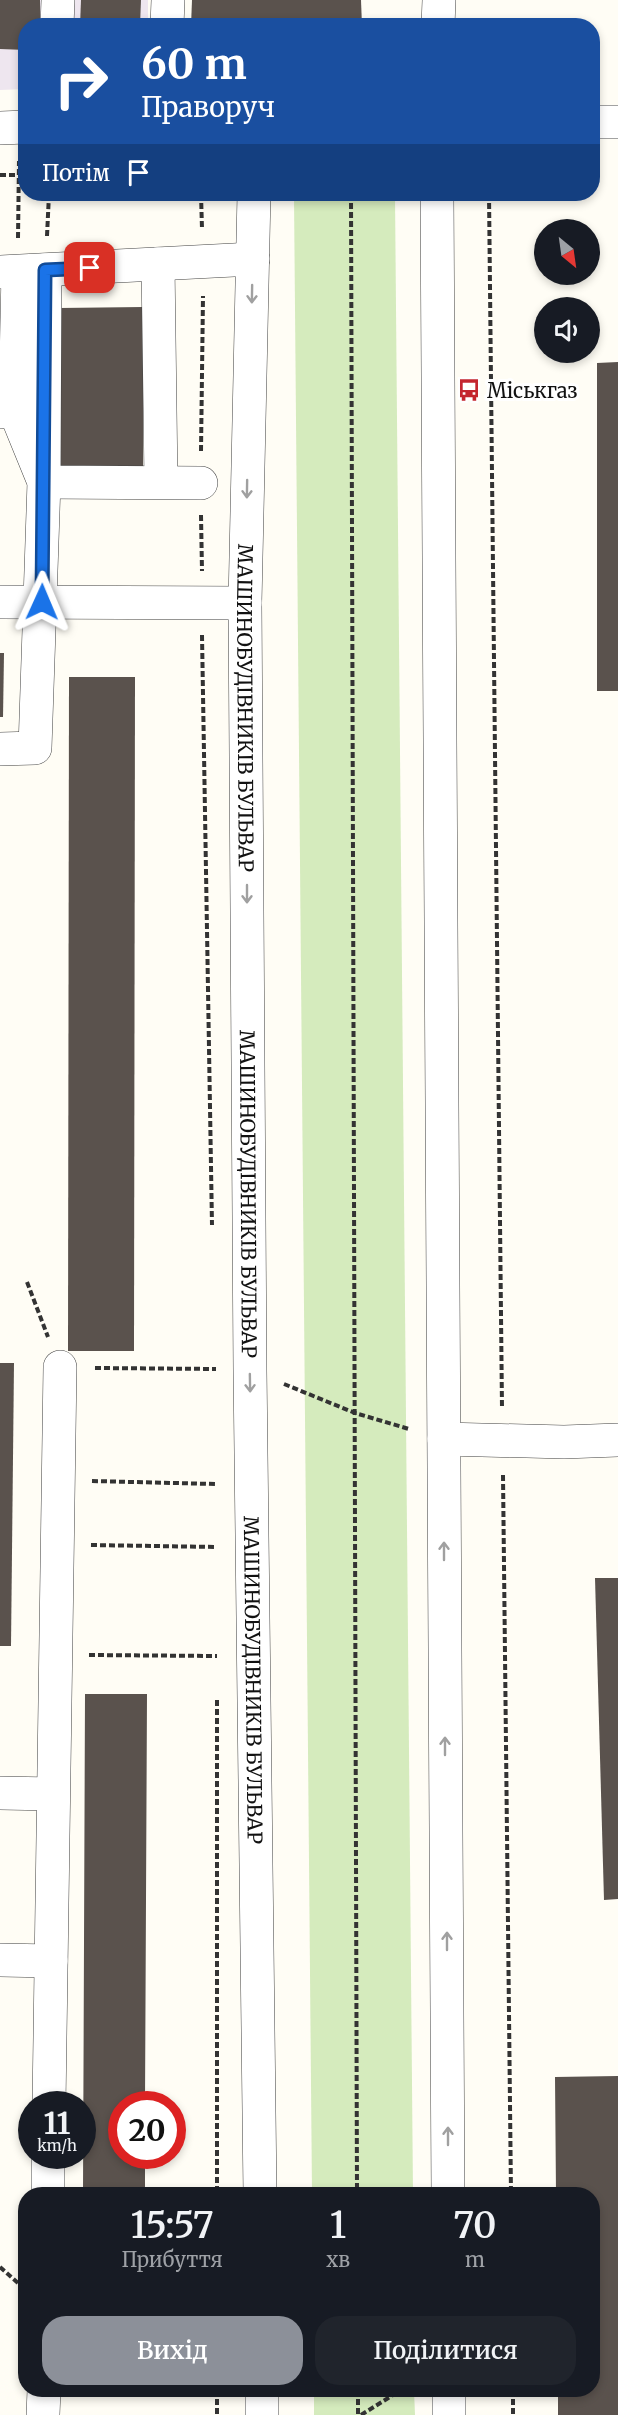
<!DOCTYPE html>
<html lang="uk">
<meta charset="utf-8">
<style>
:root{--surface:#171b24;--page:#20242c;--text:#f1f3f6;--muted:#9ea1a6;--accent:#8c9099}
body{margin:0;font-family:Merriweather,serif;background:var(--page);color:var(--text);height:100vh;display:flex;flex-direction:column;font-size:22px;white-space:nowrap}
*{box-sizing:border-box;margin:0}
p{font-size:20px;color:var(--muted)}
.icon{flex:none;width:33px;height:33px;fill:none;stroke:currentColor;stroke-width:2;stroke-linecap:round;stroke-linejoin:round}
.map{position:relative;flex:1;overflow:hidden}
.side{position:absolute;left:18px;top:2187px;width:582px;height:210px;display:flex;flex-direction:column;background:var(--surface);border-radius:24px;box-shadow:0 3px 9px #0003}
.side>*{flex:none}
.hud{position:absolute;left:18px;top:18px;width:582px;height:183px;border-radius:24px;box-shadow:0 3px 9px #0003;background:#1a4fa0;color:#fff;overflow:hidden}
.needle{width:39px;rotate:151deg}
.controls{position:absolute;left:534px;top:219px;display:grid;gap:12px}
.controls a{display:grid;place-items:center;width:66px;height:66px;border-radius:50%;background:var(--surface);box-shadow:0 3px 9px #0003;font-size:30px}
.speed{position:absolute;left:18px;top:2091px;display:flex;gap:12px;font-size:30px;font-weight:700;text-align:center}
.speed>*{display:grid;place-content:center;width:78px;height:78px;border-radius:50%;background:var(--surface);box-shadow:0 3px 9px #0003;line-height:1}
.speed small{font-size:15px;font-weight:400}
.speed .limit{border:9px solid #d22;background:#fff;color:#111}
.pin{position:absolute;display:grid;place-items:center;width:51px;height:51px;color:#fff;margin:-26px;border-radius:12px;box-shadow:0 3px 9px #0006}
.me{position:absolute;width:66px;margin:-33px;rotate:1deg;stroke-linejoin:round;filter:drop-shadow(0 0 4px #0008)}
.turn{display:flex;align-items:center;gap:21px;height:126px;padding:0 24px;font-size:27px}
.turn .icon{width:78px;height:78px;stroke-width:2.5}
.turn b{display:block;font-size:42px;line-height:51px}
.then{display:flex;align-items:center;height:57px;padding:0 24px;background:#0003;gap:12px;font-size:22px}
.eta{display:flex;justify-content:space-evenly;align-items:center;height:102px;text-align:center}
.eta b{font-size:36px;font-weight:600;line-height:42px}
.action{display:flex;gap:12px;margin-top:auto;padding:12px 24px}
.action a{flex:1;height:69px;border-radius:24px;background:var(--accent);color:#fff;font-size:24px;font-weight:600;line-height:69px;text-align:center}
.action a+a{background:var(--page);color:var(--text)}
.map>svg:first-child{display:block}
.industrial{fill:#eee6ef}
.green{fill:#d5ebbd}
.building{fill:#5a524d}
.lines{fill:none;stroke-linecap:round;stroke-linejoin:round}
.minor-casing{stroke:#444;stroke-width:34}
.path{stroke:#333;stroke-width:4;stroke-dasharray:6 3;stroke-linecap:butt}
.minor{stroke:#fff;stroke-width:33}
.oneway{stroke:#a0a0a0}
.route-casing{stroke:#114b97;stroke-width:15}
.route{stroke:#1a73e8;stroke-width:10}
.labels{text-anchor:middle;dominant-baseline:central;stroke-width:6;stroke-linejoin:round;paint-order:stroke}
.poi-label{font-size:20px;fill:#111;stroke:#fff;text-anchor:start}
.street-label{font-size:20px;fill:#111;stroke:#fff}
</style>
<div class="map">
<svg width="618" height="2415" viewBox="0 0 618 2415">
<rect width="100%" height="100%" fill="#fffdf5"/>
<!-- industrial -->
<polygon class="industrial" points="0,0 148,0 148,25 26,26 25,89 0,90"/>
<!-- green -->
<g class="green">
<polygon points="395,196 413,2194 312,2194 294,197"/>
<polygon points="314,2390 414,2390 415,2415 314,2415"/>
</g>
<!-- building -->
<g class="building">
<polygon points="0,0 40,0 40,26 26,26 26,50 0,49"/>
<polygon points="81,0 141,0 140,26 80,26"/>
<polygon points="192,0 361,0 362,26 191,26"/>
<polygon points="143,307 143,466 60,466 59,308"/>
<polygon points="618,362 618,691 597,691 597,363"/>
<polygon points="0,653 4,653 3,717 0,717"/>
<polygon points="69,677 135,677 134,1351 68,1351"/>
<polygon points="0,1363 14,1363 11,1646 0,1646"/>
<polygon points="595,1578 618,1578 618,1899 604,1900"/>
<polygon points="85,1694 147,1694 145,2104 122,2104 122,2156 145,2156 145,2194 83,2194"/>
<polygon points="618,2076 618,2415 558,2415 558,2390 592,2390 592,2194 556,2194 555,2077"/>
</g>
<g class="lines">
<!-- minor casing -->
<g class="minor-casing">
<g id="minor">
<polyline points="57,26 58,0"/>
<polyline points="167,26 168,0"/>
<polyline points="438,26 439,0"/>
<polyline points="592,122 618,122"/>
<polyline points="0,128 26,127"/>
<path id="s1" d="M254,194L245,603L250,1370L260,2194"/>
<polyline points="437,194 448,2194"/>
<polyline points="158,264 161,482"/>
<polyline points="45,270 44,482 201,483"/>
<polyline points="0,272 253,259"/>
<polyline points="0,412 15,411 18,272"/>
<polyline points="0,602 245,603"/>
<polyline points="0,749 35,748 44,482 15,411"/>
<polyline points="444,1439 564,1442 618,1440"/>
<polyline points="0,1793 53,1794"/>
<polyline points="0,1960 51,1961"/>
<polyline points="49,2104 60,1367"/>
<polyline points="48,2194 48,2156"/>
<polyline points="262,2390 262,2415"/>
<polyline points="449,2390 449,2415"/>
<polyline points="43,2415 44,2390"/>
</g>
</g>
<!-- path -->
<g class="path">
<polyline points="0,175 26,175"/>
<polyline points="201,194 202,229"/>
<polyline points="351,194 357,2194"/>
<polyline points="489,194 502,1408"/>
<polyline points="47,236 49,194"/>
<polyline points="18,238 19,161"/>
<polyline points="201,451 203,296"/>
<polyline points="201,515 202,571"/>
<polyline points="202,635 212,1225"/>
<polyline points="27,1282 48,1337"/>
<polyline points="95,1368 216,1369"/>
<polyline points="284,1384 355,1413 409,1429"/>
<polyline points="503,1475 511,2194"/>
<polyline points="92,1481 215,1484"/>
<polyline points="91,1545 216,1547"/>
<polyline points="89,1655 217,1656"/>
<polyline points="217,1700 217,2194"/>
<polyline points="0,2267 26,2290"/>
<polyline points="217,2390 217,2415"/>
<polyline points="358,2390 358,2415"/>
<polyline points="513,2390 513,2415"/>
<polyline points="361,2415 401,2390"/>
</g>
<!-- minor -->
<use href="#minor" class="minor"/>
</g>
<!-- one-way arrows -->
<defs><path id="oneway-shaft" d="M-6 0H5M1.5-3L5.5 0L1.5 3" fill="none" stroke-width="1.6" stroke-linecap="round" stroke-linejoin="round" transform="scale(1.5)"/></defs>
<g class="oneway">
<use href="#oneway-shaft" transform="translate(252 294) rotate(91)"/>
<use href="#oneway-shaft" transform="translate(247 489) rotate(91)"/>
<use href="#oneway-shaft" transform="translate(247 894) rotate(90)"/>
<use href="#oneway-shaft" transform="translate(250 1383) rotate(89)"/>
<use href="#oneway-shaft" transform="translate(444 1551) rotate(-90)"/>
<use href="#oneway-shaft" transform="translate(445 1746) rotate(-90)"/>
<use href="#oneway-shaft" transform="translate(447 1941) rotate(-90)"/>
<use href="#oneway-shaft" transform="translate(448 2136) rotate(-90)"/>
</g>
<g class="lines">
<!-- route casing -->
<g class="route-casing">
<polyline id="route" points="42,602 45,270 90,268"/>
</g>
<!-- route -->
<use href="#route" class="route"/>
</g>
<!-- icons -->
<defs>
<g id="bus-bare" transform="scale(1.8)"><path d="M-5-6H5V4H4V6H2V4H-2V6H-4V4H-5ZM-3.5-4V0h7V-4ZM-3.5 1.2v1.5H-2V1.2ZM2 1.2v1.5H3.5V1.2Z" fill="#c4262e" stroke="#fff" stroke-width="2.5" paint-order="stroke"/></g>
</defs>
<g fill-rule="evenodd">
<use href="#bus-bare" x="469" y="390"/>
</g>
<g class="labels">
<!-- poi labels -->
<g class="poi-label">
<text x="487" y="390">Міськгаз</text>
</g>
<!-- street labels -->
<g class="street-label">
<text stroke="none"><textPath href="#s1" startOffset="514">МАШИНОБУДІВНИКІВ БУЛЬВАР</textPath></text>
<text stroke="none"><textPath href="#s1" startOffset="1000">МАШИНОБУДІВНИКІВ БУЛЬВАР</textPath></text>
<text stroke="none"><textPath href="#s1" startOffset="1486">МАШИНОБУДІВНИКІВ БУЛЬВАР</textPath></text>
</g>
</g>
</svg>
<div class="controls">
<a><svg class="needle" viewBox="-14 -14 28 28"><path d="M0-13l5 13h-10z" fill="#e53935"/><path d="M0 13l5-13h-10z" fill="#9ea1a6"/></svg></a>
<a><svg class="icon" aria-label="sound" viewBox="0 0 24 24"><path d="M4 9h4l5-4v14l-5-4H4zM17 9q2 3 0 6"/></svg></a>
</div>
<div class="speed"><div>11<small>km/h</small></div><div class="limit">20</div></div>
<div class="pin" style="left:90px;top:268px;background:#d93025"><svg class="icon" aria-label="arrive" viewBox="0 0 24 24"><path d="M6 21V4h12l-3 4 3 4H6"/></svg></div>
<svg class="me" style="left:42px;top:602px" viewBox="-20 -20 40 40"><path d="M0-17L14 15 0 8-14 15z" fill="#1a73e8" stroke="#fff" stroke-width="4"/></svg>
<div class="hud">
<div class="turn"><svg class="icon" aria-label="right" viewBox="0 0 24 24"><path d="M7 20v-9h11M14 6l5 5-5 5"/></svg><div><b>60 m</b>Праворуч</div></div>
<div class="then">Потім<svg class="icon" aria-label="arrive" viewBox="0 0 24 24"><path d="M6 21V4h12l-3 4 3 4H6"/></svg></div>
</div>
<section class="side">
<div class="eta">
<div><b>15:57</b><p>Прибуття</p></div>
<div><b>1</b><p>хв</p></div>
<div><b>70</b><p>m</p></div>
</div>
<div class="action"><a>Вихід</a><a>Поділитися</a></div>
</section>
</div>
